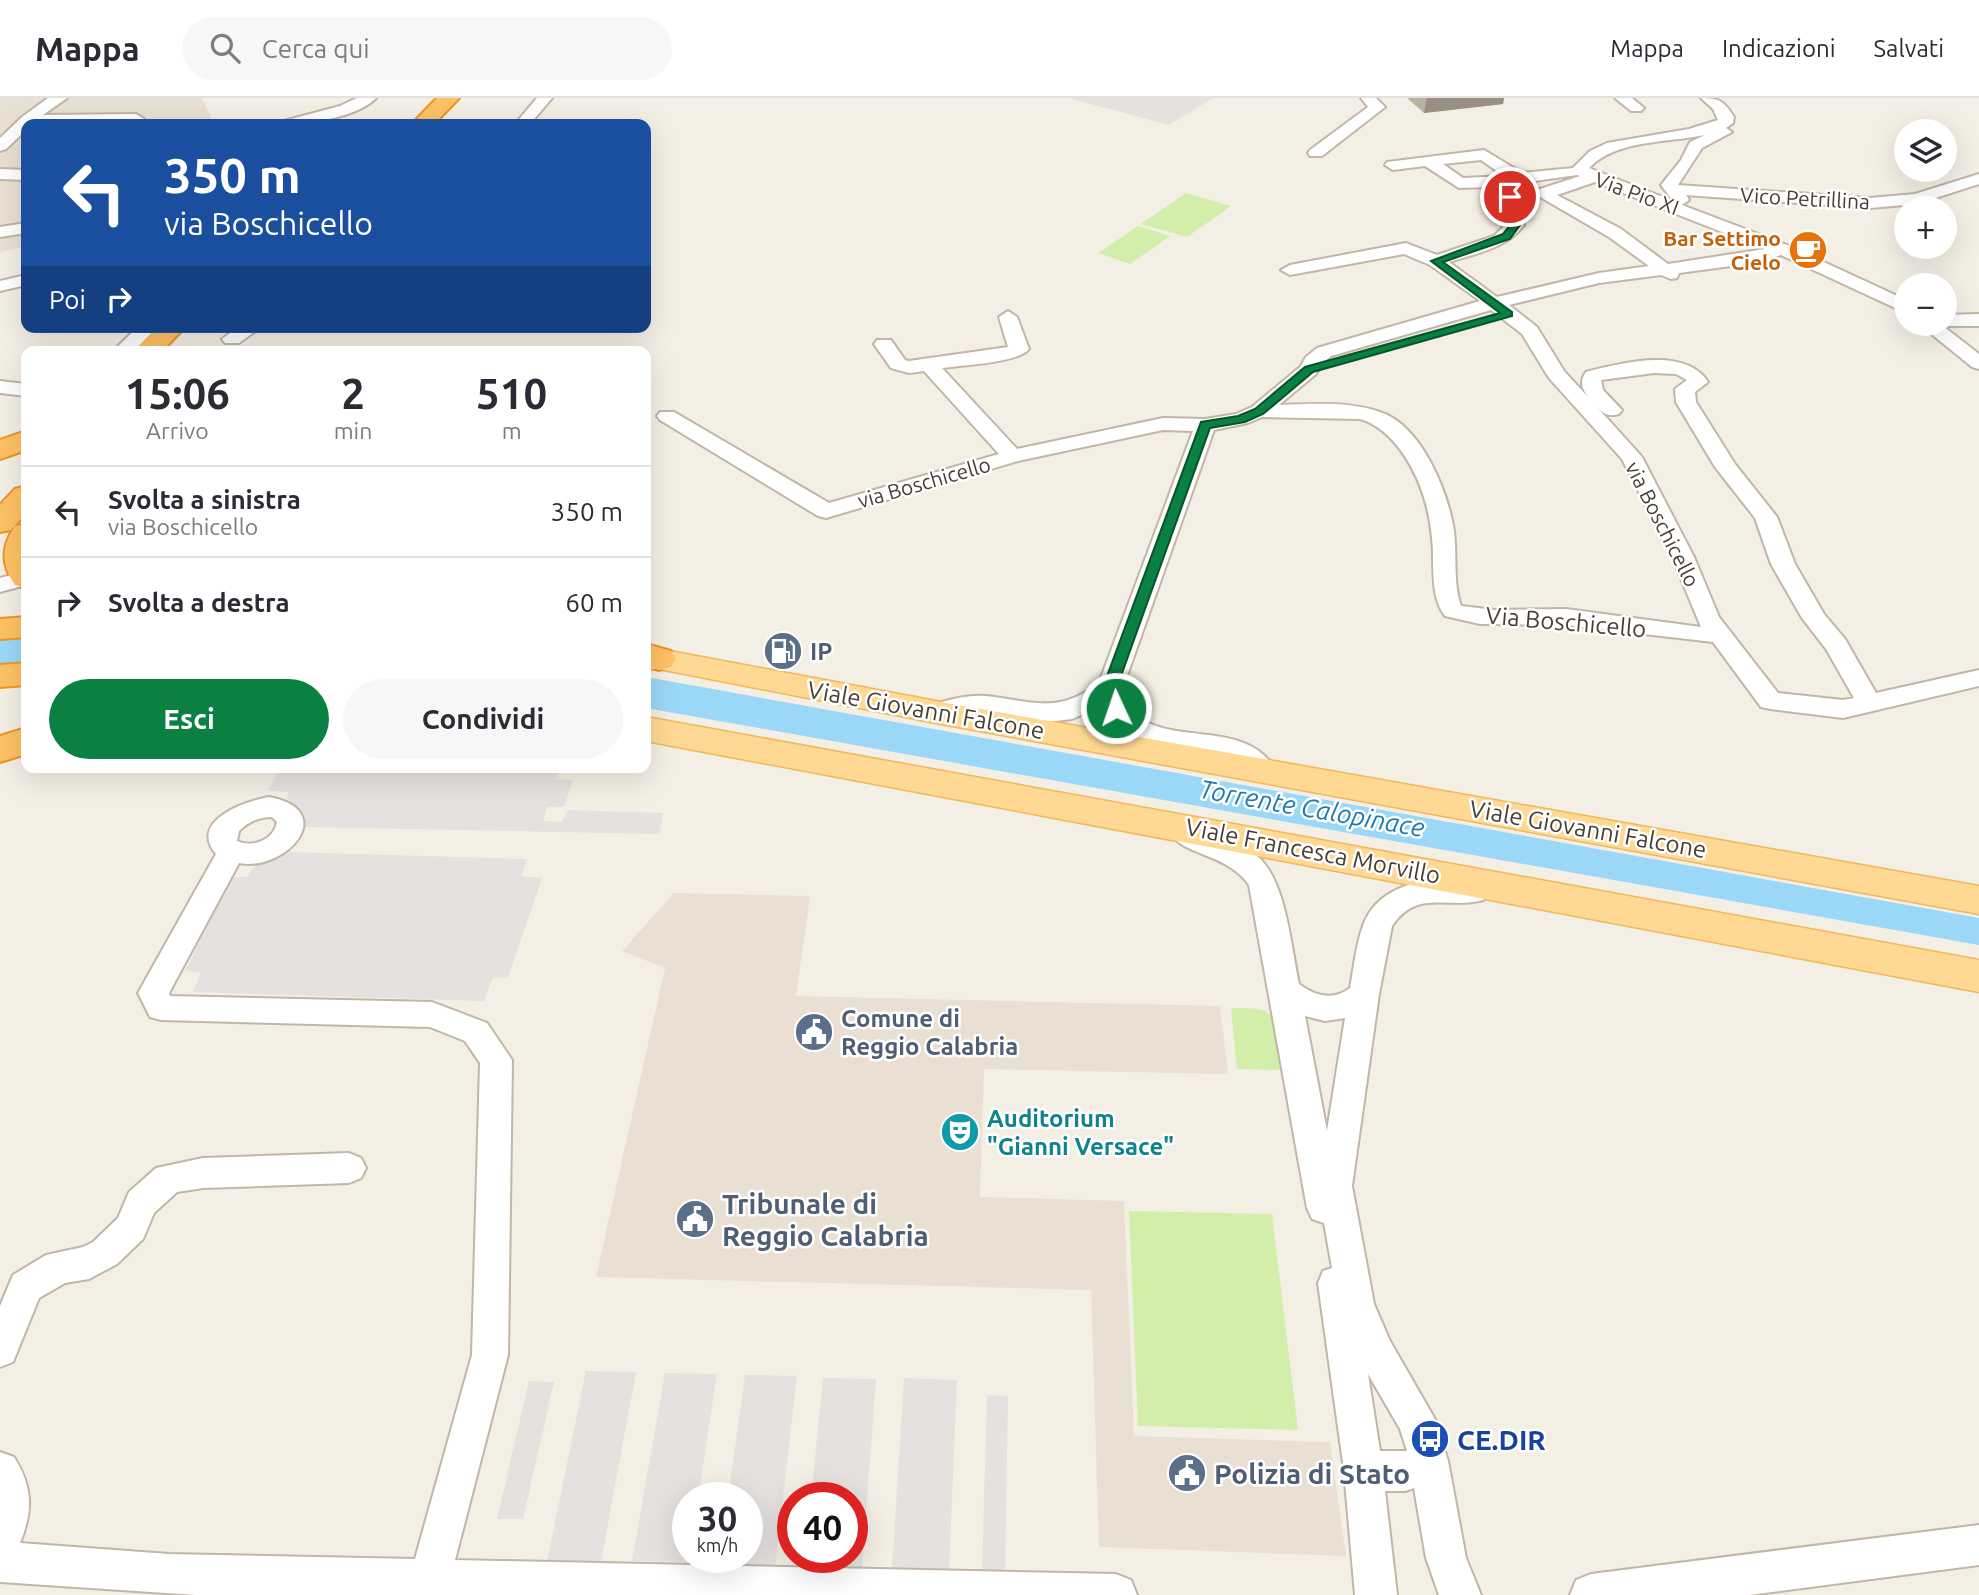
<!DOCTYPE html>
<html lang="it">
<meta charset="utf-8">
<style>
:root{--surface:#fff;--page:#f7f7f7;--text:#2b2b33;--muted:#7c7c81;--line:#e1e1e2;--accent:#0b8043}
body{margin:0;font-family:Ubuntu,sans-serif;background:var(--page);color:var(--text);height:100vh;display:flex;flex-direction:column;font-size:26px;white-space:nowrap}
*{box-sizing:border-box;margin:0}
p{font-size:23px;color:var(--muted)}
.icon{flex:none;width:38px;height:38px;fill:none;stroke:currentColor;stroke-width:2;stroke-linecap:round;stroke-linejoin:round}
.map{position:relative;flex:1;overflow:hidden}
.side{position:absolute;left:21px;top:248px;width:630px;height:427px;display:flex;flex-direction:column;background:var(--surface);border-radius:14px;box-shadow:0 7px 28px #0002}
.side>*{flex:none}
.guide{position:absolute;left:21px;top:21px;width:630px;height:214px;border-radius:14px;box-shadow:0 7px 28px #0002;background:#1a4fa0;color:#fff;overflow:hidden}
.controls{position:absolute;left:1894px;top:21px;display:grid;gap:14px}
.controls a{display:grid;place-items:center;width:63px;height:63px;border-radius:50%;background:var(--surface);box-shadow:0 7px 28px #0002;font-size:35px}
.speed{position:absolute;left:672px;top:1384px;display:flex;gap:14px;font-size:35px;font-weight:700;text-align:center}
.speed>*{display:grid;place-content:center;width:91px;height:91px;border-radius:50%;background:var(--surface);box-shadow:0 7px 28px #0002;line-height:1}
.speed small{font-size:18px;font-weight:400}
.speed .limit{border:10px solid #d22;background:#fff;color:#111}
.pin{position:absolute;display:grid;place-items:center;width:60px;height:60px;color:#fff;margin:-30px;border:4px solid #fff;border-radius:50%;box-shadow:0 2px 7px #0007}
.me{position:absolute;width:77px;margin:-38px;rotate:357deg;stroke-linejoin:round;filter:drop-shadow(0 0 5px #0008)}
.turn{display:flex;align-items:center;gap:24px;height:147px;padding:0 28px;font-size:32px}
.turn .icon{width:91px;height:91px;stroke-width:2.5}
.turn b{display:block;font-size:49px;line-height:60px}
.then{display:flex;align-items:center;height:66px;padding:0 28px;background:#0003;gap:14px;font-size:26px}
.eta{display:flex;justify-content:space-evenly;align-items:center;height:119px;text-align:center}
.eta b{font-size:42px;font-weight:600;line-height:49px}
.action{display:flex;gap:14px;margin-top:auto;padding:14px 28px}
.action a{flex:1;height:80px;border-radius:42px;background:var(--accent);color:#fff;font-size:28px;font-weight:600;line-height:80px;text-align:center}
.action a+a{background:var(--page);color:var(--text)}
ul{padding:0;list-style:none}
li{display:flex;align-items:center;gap:21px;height:91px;padding:0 28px;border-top:2px solid var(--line)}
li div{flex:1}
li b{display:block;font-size:26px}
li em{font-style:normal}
header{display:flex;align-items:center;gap:42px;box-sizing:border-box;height:98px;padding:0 35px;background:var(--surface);border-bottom:2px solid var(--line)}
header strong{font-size:33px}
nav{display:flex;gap:38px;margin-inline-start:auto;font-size:24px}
.search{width:490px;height:63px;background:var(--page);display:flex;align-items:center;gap:18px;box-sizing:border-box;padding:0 24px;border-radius:38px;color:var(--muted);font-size:26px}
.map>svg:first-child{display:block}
.residential{fill:#e9e0d3}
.green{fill:#d3edaa}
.parking{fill:#e5e1de}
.water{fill:#9bd8f7}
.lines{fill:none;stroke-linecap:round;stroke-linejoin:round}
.minor-casing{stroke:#c1b6a7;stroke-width:4}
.major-casing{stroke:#efb858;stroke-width:3}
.highway-casing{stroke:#ed9627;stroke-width:4}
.minor{fill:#fff;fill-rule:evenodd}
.major{fill:#ffd993;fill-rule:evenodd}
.highway{fill:#ffc165;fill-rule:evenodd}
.wall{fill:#bbafa2}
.shaded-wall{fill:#998f84}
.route{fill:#0b8043;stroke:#07532c;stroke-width:2}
.labels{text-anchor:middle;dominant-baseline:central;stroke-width:5;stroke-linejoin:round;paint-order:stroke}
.far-street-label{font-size:21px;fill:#473e34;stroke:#fff}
.far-food-label{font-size:21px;font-weight:bold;fill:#c56008;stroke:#fff;text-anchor:end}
.street-label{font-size:24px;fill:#473e34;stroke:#fff}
.service-label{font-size:24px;font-weight:bold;fill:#4e5e75;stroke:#fff;text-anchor:start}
.culture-label{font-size:24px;font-weight:bold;fill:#0d838f;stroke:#fff;text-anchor:start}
.water-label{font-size:26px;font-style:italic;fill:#207bad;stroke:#fff}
.near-service-label{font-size:28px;font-weight:bold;fill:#4e5e75;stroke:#fff;text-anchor:start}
.near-transit-label{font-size:28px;font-weight:bold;fill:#164399;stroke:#fff;text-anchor:start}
</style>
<header>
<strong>Mappa</strong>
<div class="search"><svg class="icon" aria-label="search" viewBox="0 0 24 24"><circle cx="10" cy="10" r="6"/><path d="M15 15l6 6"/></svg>Cerca qui</div>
<nav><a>Mappa</a><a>Indicazioni</a><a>Salvati</a></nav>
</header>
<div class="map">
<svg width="1979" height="1497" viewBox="0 0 1979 1497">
<rect width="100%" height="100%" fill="#f4efe5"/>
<!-- residential -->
<g class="residential">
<polygon points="0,0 202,0 214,26 26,26 26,148 0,154"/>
<polygon points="674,795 810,798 796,898 1220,908 1228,976 984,971 980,1099 1124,1103 1134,1338 1330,1344 1346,1458 1099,1449 1091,1192 596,1179 665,870 622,853"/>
</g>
<!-- green -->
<g class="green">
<polygon points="1186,95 1231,108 1187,139 1141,126"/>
<polygon points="1138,128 1170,138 1130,166 1098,155"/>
<path d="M1231,910C1241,911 1255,909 1264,913C1285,921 1282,954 1285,972L1237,971Z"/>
<polygon points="1129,1113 1272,1116 1298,1332 1138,1328"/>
</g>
<!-- parking -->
<g class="parking">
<polygon points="1068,0 1213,0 1169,27"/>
<polygon points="280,670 559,670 556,681 573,682 564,709 547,709 543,723 562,724 568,712 663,715 660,736 301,729 306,718 287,701 288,694 268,693"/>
<polygon points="289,754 527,761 521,778 542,780 508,880 493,879 484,903 193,894 201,874 185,873 232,779 247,779 255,767"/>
<polygon points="586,1273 636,1274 601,1464 547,1463"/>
<polygon points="665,1275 717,1276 698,1400 688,1400 689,1464 632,1463"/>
<polygon points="745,1277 797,1278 775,1470 718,1468 720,1460 747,1460 747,1400 728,1400"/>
<polygon points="823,1280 876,1281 862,1470 804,1469 805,1460 852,1460 852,1400 811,1400"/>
<polygon points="904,1280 957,1282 949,1472 892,1470"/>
<polygon points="529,1283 554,1284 523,1421 497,1421"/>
<polygon points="987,1297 1008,1298 1005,1476 982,1475"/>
</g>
<!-- water -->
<g class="water">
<polygon points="26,541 26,565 0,567 0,542"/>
<polygon points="646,579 1979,820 1979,847 646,610"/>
</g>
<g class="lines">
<!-- minor casing -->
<g class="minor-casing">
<g id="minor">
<polygon points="48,0 67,0 43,17 136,16 144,21 136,26 26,26 26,32 6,51 0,53 0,40 22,19"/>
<path d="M357,0H376C358,19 307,27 281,26L284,23L340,8Z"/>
<polygon points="537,0 552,0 530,26 515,26"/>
<polygon points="1361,0 1376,0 1385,9 1322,58 1310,58 1308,55 1310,52 1368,9"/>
<polygon points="1615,0 1632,0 1644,10 1641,13 1631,13"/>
<path d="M1701,0C1719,0 1724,3 1734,19L1733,25L1726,30L1732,34L1702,50L1678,87L1870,100L1915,96L1979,76V86L1917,106L1870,110L1686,97L1689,102L1682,107L1787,147L1906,202V215L1781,157L1761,164L1679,175L1677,180L1671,181L1661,177L1599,185L1509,207L1537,229L1564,273L1588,299C1582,290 1579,284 1586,274C1621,265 1685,248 1708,284L1695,294L1696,304L1735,366L1777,419L1795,466L1824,516L1845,541L1876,595L1979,572V588L1843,620L1770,611L1761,609L1713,544L1566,527L1480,526L1445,518C1429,497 1435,465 1432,440C1429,408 1420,380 1402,354C1391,339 1378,326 1360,321L1262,319L1248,325L1214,332L1123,589C1126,599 1128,611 1137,618C1176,648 1246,621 1276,672L1272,679C1252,685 1246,668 1230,659C1223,655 1211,655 1203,654C1166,647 1120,646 1103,608L1072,621L1038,625L983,614L936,623L927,620L923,614L927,608C944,603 968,596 986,598C1033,603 1057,617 1099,585L1193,333L1163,332L1018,363L826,420L818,418L660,322L657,318L660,314H674L829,405L999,356L924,273L909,275L891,270L874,246L877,242H891L905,262L909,263L1008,249L999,219L1008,213L1017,219L1029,251C1018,265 961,267 942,270L1017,351L1163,320L1205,321L1236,316L1252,309L1300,269L1306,259L1317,250L1480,203L1430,167L1404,156L1290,177L1281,172L1290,167L1406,145L1437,157L1494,138L1506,126L1502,100L1490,89L1459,90L1425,68L1393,72L1385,67L1387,64L1484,52L1522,75L1573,70L1590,53L1607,45L1689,31L1718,22L1713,11ZM1705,37L1690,44L1681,62L1661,87L1673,103L1589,70C1617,41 1668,45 1705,37ZM1481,62L1504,78L1463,80L1443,66ZM1577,77L1580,78L1537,92L1535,96L1609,139L1649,168L1599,175L1497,199L1449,164C1477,155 1506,151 1524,127L1518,99L1507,87ZM1595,84L1765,151L1668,166L1621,131L1557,97ZM1491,212L1522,236L1549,280L1622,361L1672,459L1701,529L1566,511L1495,512L1461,508C1453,486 1457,457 1454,433C1448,394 1422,328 1380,314C1348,303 1312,306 1279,307L1316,276L1322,266L1331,258ZM1654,275L1676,276L1687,282L1675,291L1676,304L1715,369L1755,420L1771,466L1802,520L1826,551L1854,600L1843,602L1778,595L1719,519L1694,459L1642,359L1597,309C1604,316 1608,319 1619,316L1622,312L1603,292L1601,282Z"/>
<polygon points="0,71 26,72 26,82 0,81"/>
<polygon points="26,125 26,135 0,139 0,129"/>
<polygon points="26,177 26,187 0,193 0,183"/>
<polygon points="1979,216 1979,228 1943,228 1979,256 1979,271 1972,269 1919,226 1944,226 1944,217"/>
<polygon points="138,229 158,229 133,254 112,254"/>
<polygon points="238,229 261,229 239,245 225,245 222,241"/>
<polygon points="0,283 26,286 26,298 0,295"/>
<polygon points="26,473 26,487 0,494 0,480"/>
<path d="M269,699C340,712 287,774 239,765L169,895L170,898L432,904L487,925L512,962L508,1257L455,1462L1116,1476L1131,1482L1137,1497H196L0,1484V1354L14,1359C33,1389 33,1413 20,1445L169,1456L415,1461L472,1257L480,965L465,943L430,929L161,922L150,919L138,895L216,756C188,723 245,703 269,699ZM272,719L277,724C274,742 253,750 237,743L239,733C248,724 259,719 272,719Z"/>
<path d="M1188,729C1211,736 1239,743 1258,759C1286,783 1291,849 1299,886C1315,898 1333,903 1350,890C1354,869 1356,845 1364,825C1381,782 1444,774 1483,786L1487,794L1483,802C1449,812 1417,790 1392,828L1379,896L1352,1088L1374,1206L1390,1243L1436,1323L1448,1363L1466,1460L1481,1497H1439L1426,1460L1414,1390L1405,1393H1385L1397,1497H1355L1344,1372L1318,1185L1323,1173L1332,1170L1324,1125L1312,1121L1307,1110L1249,787C1229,757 1184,756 1174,739L1178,732ZM1305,918L1325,923L1345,920L1327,1033ZM1368,1276L1400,1331L1407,1353H1380Z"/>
<polygon points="349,1055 361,1060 366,1070 361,1080 349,1085 203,1090 177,1094 154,1115 143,1141 117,1166 89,1181 65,1185 39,1200 13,1264 0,1269 0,1208 13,1177 46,1157 83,1149 93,1144 118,1120 129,1094 156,1070 203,1060"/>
<polygon points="1979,1427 1979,1467 1749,1497 1570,1497 1576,1482 1591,1476"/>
</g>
</g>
<!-- major casing -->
<g class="major-casing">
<g id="major">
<polygon points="646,551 659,551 936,603 1979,788 1979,816 936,625 659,571 646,571"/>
<polygon points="646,619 1979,862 1979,894 646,643"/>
</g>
</g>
<!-- highway casing -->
<g class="highway-casing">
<g id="highway">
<polygon points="437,0 459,0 434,26 412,26"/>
<polygon points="157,229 185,229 161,254 133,254"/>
<polygon points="26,333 26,352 0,361 0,342"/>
<polygon points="26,388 26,415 11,432 0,434 0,407 15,391"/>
<path d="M26,426V490L15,487C1,467 1,449 15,428Z"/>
<polygon points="26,519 26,539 0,541 0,521"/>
<polygon points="646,546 671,553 676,561 671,569 659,572 646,568"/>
<polygon points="26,565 26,587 0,589 0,567"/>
<polygon points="26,630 26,656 0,664 0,638"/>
</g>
</g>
<!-- minor -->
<use href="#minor" class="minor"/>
<!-- major -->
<use href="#major" class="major"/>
<!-- highway -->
<use href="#highway" class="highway"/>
</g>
<!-- wall -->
<polygon class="wall" points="1407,0 1504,0 1503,6 1424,15"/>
<!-- shaded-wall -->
<polygon class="shaded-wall" points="1427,0 1504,0 1503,6 1424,15"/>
<!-- route -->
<polygon class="route" points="1510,96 1515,99 1520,127 1510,141 1443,164 1512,214 1512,218 1313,274 1263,316 1245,324 1210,330 1117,589 1123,610 1116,615 1111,613 1103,589 1201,324 1238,318 1255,311 1305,269 1500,215 1431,163 1503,136 1510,127 1505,99"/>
<!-- icons -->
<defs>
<g id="cafe-disc" transform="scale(2.0125)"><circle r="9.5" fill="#e8710a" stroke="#fff"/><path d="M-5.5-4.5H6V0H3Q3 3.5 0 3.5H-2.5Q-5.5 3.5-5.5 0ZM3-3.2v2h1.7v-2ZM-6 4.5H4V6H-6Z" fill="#fff"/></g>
<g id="fuel-disc" transform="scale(2.0125)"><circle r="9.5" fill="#5c6f8a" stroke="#fff"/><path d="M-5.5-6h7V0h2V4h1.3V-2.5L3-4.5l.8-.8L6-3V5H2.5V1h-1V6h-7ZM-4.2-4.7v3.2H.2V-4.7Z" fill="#fff"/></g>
<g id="civic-disc" transform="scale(2.0125)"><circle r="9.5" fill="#5c6f8a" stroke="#fff"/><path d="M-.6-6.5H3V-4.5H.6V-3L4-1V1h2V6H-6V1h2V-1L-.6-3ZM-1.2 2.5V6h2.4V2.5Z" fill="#fff"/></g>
<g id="theatre-disc" transform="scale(2.0125)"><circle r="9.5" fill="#0f9aa8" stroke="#fff"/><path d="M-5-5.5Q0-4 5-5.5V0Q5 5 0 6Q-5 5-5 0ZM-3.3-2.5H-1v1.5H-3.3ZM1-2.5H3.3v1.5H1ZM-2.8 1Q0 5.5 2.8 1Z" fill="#fff"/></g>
<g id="bus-disc" transform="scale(2.0125)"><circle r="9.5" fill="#1a4fb4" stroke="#fff"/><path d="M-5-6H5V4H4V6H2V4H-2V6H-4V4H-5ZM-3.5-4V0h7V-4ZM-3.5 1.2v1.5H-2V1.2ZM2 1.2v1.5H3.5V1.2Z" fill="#fff"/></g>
</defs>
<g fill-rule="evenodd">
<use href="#cafe-disc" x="1808" y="152"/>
<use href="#fuel-disc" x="783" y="553"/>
<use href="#civic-disc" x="814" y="934"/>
<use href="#theatre-disc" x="960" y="1034"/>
<use href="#civic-disc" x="695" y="1121"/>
<use href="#bus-disc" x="1430" y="1341"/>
<use href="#civic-disc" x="1187" y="1375"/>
</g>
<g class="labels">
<!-- far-street labels -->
<g class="far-street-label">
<text transform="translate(1637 95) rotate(20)">Via Pio XI</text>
<text transform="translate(1805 100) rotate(3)">Vico Petrillina</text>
<text transform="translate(924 384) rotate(-16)">via Boschicello</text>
<text transform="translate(1663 426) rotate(63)">via Boschicello</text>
</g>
<!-- far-food labels -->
<g class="far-food-label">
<text x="1781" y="140">Bar Settimo<tspan x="1781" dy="24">Cielo</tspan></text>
</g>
<!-- street labels -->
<g class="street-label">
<text transform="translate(1566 524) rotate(5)">Via Boschicello</text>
<text transform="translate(926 612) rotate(10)">Viale Giovanni Falcone</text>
<text transform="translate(1588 731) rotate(10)">Viale Giovanni Falcone</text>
<text transform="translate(1313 753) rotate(11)">Viale Francesca Morvillo</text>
</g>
<!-- service labels -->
<g class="service-label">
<text x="810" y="553">IP</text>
<text x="841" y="920">Comune di<tspan x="841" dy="28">Reggio Calabria</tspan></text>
</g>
<!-- culture labels -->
<g class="culture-label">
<text x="987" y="1020">Auditorium<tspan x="987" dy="28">"Gianni Versace"</tspan></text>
</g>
<!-- water labels -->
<g class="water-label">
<text transform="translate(1312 710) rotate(10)">Torrente Calopinace</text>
</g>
<!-- near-service labels -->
<g class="near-service-label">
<text x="722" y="1105">Tribunale di<tspan x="722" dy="32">Reggio Calabria</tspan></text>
<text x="1214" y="1375">Polizia di Stato</text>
</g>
<!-- near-transit labels -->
<g class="near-transit-label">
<text x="1457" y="1341">CE.DIR</text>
</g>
</g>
</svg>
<div class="controls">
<a><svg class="icon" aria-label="layers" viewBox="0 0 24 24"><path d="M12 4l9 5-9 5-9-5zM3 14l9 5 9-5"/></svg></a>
<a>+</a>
<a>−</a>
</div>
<div class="speed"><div>30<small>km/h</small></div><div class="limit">40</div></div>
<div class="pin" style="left:1510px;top:99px;background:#d93025"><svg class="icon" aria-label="arrive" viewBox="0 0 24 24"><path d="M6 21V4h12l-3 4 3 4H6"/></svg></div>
<svg class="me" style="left:1116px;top:610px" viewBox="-20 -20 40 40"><circle r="17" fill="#0b8043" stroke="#fff" stroke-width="3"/><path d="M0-11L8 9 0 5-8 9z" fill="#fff"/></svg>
<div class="guide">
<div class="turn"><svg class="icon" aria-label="left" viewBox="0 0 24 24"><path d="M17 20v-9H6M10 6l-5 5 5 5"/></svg><div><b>350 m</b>via Boschicello</div></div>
<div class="then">Poi<svg class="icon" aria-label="right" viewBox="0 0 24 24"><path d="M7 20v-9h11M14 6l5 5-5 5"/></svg></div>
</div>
<section class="side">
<div class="eta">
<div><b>15:06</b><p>Arrivo</p></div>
<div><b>2</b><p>min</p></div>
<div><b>510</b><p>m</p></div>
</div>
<ul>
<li><svg class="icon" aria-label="left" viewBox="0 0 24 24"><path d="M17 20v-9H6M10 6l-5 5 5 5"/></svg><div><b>Svolta a sinistra</b><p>via Boschicello</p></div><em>350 m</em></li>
<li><svg class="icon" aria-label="right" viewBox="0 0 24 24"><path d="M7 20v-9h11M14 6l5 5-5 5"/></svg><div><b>Svolta a destra</b></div><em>60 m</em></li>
</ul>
<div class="action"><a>Esci</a><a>Condividi</a></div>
</section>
</div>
